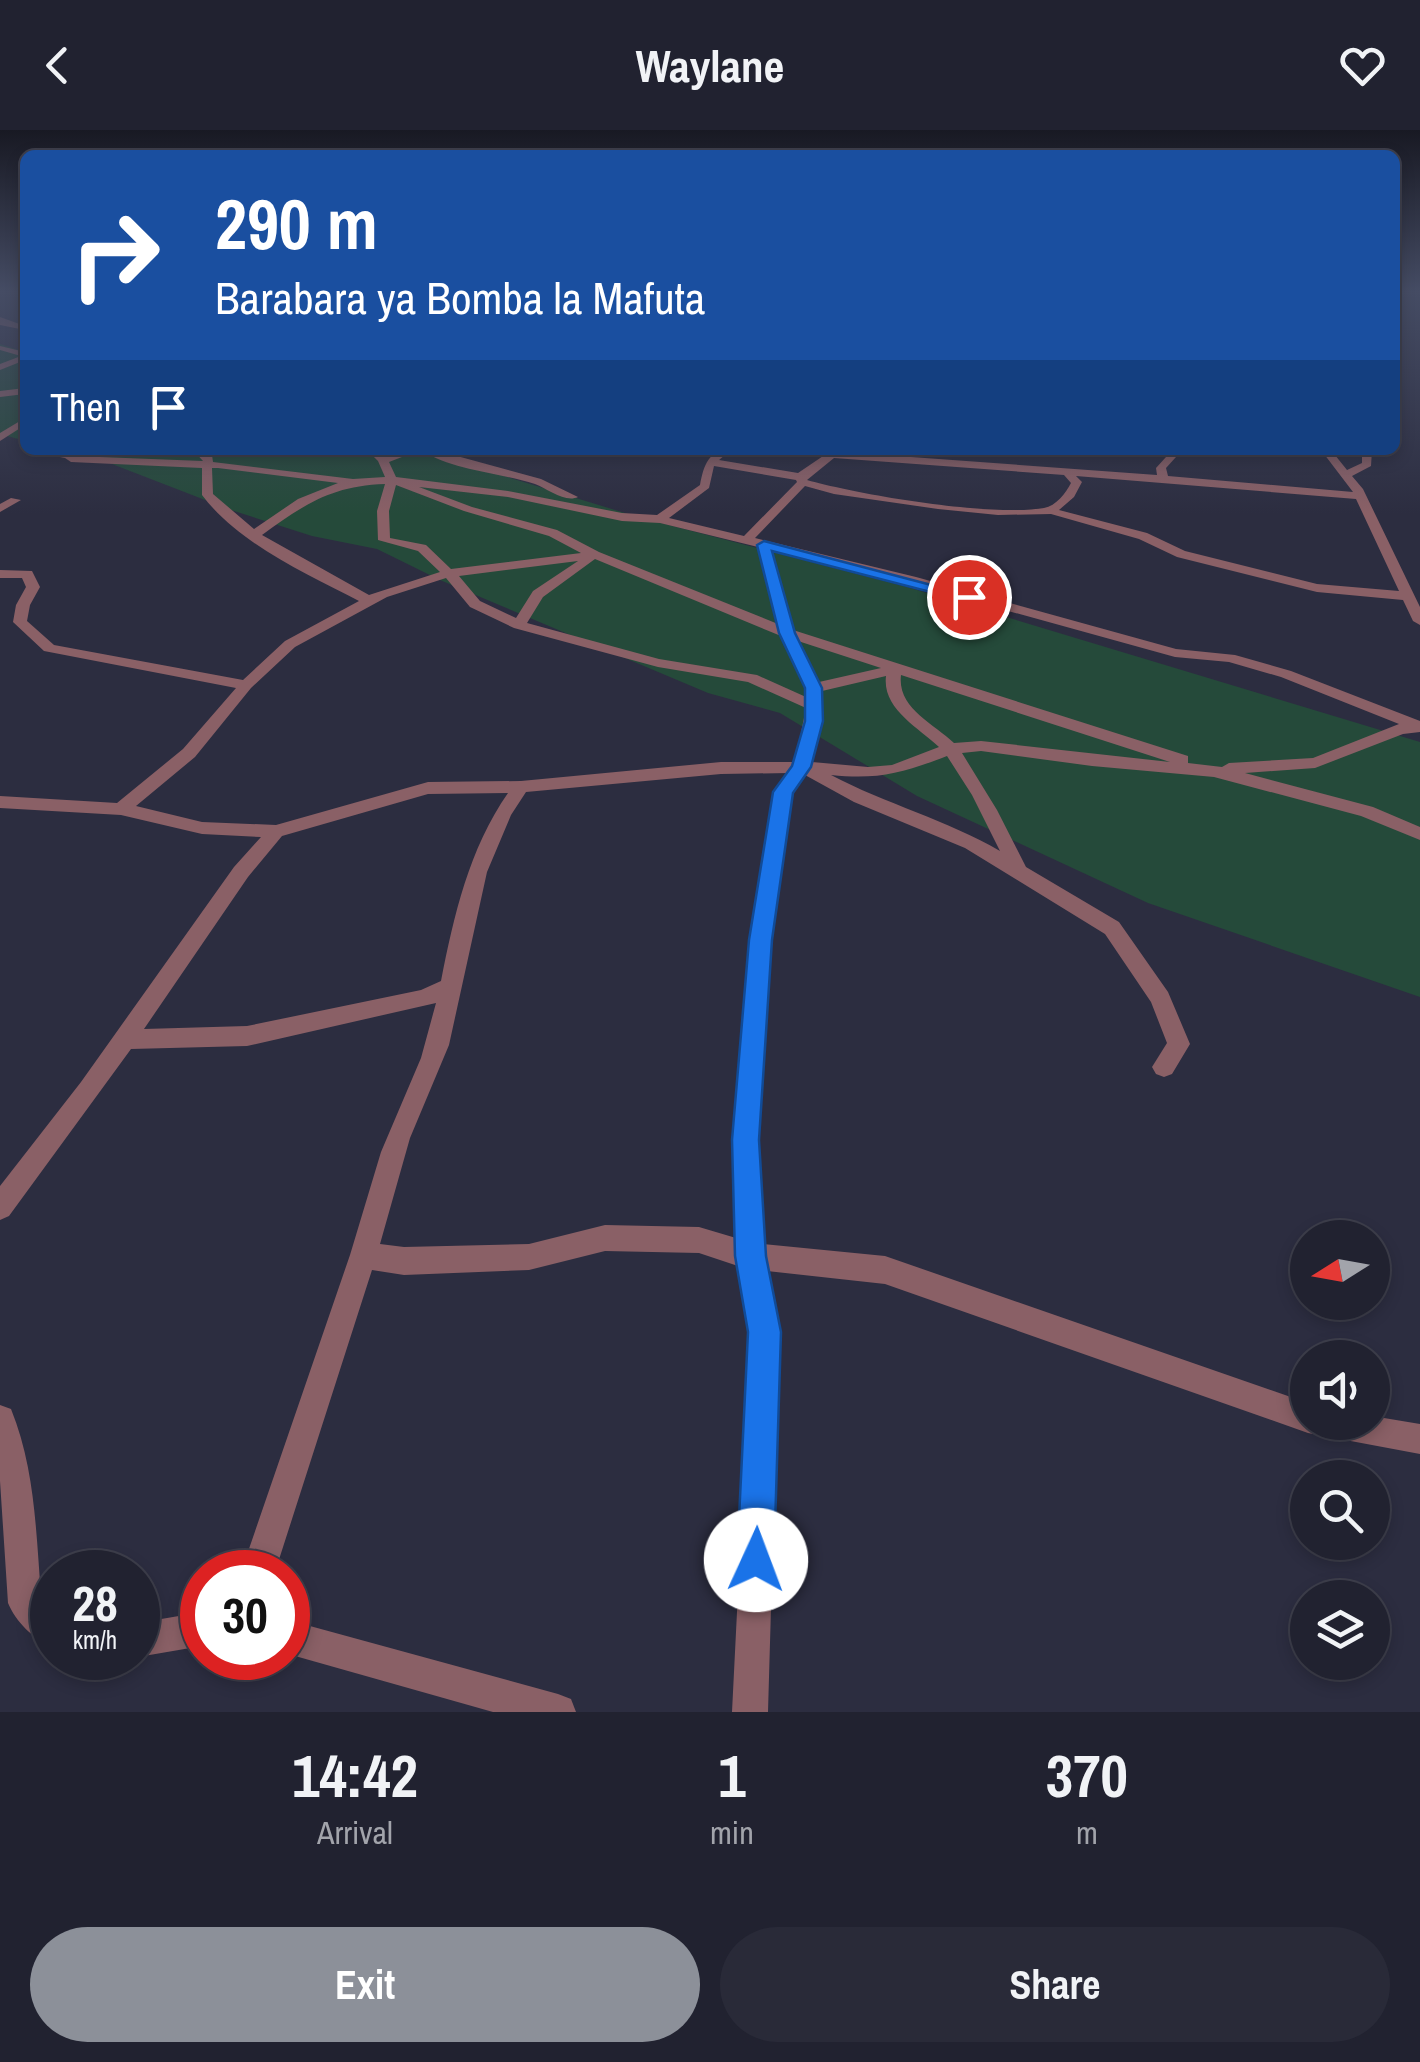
<!DOCTYPE html>
<style>
:root{--surface:#212230;--page:#292a38;--text:#f1f3f6;--muted:#a2a4ab;--line:#3e3f4c;--accent:#8c9099}
body{margin:0;font-family:"Archivo Narrow",sans-serif;background:var(--page);color:var(--text);height:100vh;display:flex;flex-direction:column;font-size:38px;white-space:nowrap}
*{box-sizing:border-box;margin:0}
p{font-size:32px;color:var(--muted)}
.icon{flex:none;width:55px;height:55px;fill:none;stroke:currentColor;stroke-width:2;stroke-linecap:round;stroke-linejoin:round}
.map{position:relative;height:1582px;overflow:hidden}
.panel{display:flex;flex-direction:column;background:var(--surface);flex:1}
.panel>*{flex:none}
.hud{position:absolute;left:20px;top:20px;width:1380px;height:305px;border-radius:15px;box-shadow:0 5px 15px #0003,0 0 0 2px var(--line);background:#1a4fa0;color:#fff;overflow:hidden}
.needle{width:65px;rotate:259deg}
.controls{position:absolute;left:1290px;top:1090px;display:grid;gap:20px}
.controls a{display:grid;place-items:center;width:100px;height:100px;border-radius:50%;background:var(--surface);box-shadow:0 5px 15px #0003,0 0 0 2px var(--line);font-size:50px}
.speed{position:absolute;left:30px;top:1420px;display:flex;gap:20px;font-size:50px;font-weight:700;text-align:center}
.speed>*{display:grid;place-content:center;width:130px;height:130px;border-radius:50%;background:var(--surface);box-shadow:0 5px 15px #0003,0 0 0 2px var(--line);line-height:1}
.speed small{font-size:25px;font-weight:400}
.speed .limit{border:15px solid #d22;background:#fff;color:#111}
.pin{position:absolute;display:grid;place-items:center;width:85px;height:85px;color:#fff;margin:-42px;border:5px solid #fff;border-radius:50%;box-shadow:0 2px 10px #0007}
.me{position:absolute;width:110px;margin:-55px;rotate:2deg;stroke-linejoin:round;filter:drop-shadow(0 0 8px #0008)}
.turn{display:flex;align-items:center;gap:35px;height:210px;padding:0 30px;font-size:45px}
.turn .icon{width:130px;height:130px;stroke-width:2.5}
.turn b{display:block;font-size:70px;line-height:85px}
.then{display:flex;align-items:center;height:95px;padding:0 30px;background:#0003;gap:20px;font-size:38px}
.eta{display:flex;justify-content:space-evenly;align-items:center;height:170px;text-align:center}
.eta b{font-size:60px;font-weight:700;line-height:70px}
.cta{display:flex;gap:20px;margin-top:auto;padding:20px 30px}
.cta a{flex:1;height:115px;border-radius:60px;background:var(--accent);color:#fff;font-size:40px;font-weight:700;line-height:115px;text-align:center}
.cta a+a{background:var(--page);color:var(--text)}
header{display:flex;justify-content:space-between;align-items:center;height:130px;padding:0 30px;background:var(--surface);font-size:45px;font-weight:700}
.map>svg:first-child{display:block}
.green{fill:#254a3a}
.lines{fill:none;stroke-linecap:round;stroke-linejoin:round}
.minor{fill:#8a6066;fill-rule:evenodd}
.route{fill:#1a73e8;stroke:#114b97;stroke-width:2.5}
</style>
<header><svg class="icon" aria-label="back" viewBox="0 0 24 24"><path d="M15 5l-7 7 7 7"/></svg>Waylane<svg class="icon" aria-label="heart" viewBox="0 0 24 24"><path d="M12 20l-8-8c-3-5 5-10 8-4 3-6 11-1 8 4z"/></svg></header>
<div class="map">
<svg width="1420" height="1582" viewBox="0 0 1420 1582">
<rect width="100%" height="100%" fill="#2c2d40"/>
<!-- green -->
<g class="green">
<polygon points="0,214 25,222 25,311 0,304"/>
<polygon points="63,320 419,320 638,387 907,457 1420,612 1420,867 1148,773 917,666 780,583 708,563 440,450 377,419 312,406 231,380 86,324"/>
</g>
<g class="lines">
<!-- minor -->
<g class="minor">
<polygon points="0,187 25,196 25,200 0,195"/>
<polygon points="0,216 25,222 25,230 0,240 0,234 21,226 0,220"/>
<polygon points="25,258 25,264 0,267 0,261"/>
<polygon points="25,288 25,295 0,311 0,303"/>
<path d="M25,320H80L74,326L203,331L193,320H205L212,325L213,332L353,349L385,347L378,331L367,320H378L385,326L404,320H420L389,332L396,347L508,361L622,383L657,385L700,355C704,335 708,320 731,320L719,330L798,343L832,320H844L842,322L1157,345L1156,338L1166,327L1161,320H1171L1176,327L1166,338L1168,346L1353,362L1321,320H1331L1347,340L1362,333V320H1372L1371,336L1352,346L1363,359L1420,477V495L1413,491L1403,470L1317,462L1177,427L1139,409L1051,384L998,385L938,379L834,364L805,356L755,408L916,447L1176,519L1235,525L1291,541L1420,591V602L1403,604L1315,638L1245,643L1373,677L1420,697V710L1361,686L1214,647L1092,636L981,621L962,623L997,680L1026,737L1119,792L1168,862L1190,914L1172,944L1164,947L1156,944L1152,937L1167,913L1151,872L1105,804L965,718L854,672L805,645L792,663L771,810L757,1009L763,1114L885,1126L1308,1273V1292H1372V1286L1420,1294V1324L1308,1303L885,1154L767,1141L779,1202L768,1582H732L751,1202L738,1136L699,1123L605,1121L529,1140L404,1145L372,1140L275,1442H241L350,1125L381,1022L421,928L436,873L247,916L131,919L9,1086L0,1090V1056L81,952L234,737L261,707L202,704L121,685L0,678V666L117,673L183,619L236,558L44,521L13,492L16,475L26,457L22,448H0V440L32,441L40,457L30,475L27,491L54,515L243,550L285,511L359,471C307,444 239,414 202,365V338L71,332L65,328ZM834,328L1064,345L1071,353C1066,363 1056,376 1044,378C991,387 860,365 807,350ZM714,336L796,350L797,352L744,406L669,388L709,358ZM212,338H218L338,353L298,369L254,399L213,364ZM1076,346L1356,369L1399,461L1317,454L1185,421L1147,403L1059,380L1074,367L1082,352ZM385,354L377,381L378,410L418,421L440,442L369,465L262,405C305,374 331,356 385,354ZM396,355L464,381L549,406L581,423L451,439L426,415L390,408L389,381ZM419,357L508,367L622,391L660,393L758,417L778,494L599,422L557,400L472,377ZM771,420L907,453L1175,527L1229,532L1281,547L1399,594L1313,628L1229,633L1222,637L1188,633V626L793,500ZM595,429L781,506L806,558V567L757,545L659,529L527,493L543,467ZM578,431L533,461L516,488L480,471L459,446ZM446,448L470,477L514,498L658,537L748,552L806,578L795,632H721L521,651L428,652L276,695L202,692L136,676L195,627L251,558L295,517L387,467ZM798,511L881,538L819,552ZM901,545L1170,632L981,611L954,613C933,593 897,578 901,545ZM886,546C882,579 918,597 939,617L892,635L868,637L812,632L822,591V561ZM947,626L972,665L1000,721C947,690 886,674 831,645C878,650 903,643 947,626ZM789,643L774,662L751,810L733,1009L736,1108L699,1097L605,1095L529,1114L404,1117L380,1114L410,1008L449,915L487,742L511,685L526,662L721,644ZM508,663C469,719 454,785 441,851L421,860L247,896L144,899L248,747L282,706L428,664Z"/>
<path d="M421,320H435L541,349L578,367C565,373 548,359 535,354C498,342 453,341 421,320Z"/>
<polygon points="11,368 21,370 0,382 0,374"/>
<path d="M0,1275L11,1279C35,1338 36,1402 41,1465L52,1476V1516C33,1509 16,1492 8,1473L0,1351Z"/>
<polygon points="202,1482 202,1516 138,1527 138,1493"/>
<polygon points="288,1490 558,1564 571,1569 576,1582 493,1582 288,1524"/>
</g>
</g>
<!-- sky -->
<linearGradient id="sky" x2="0" y2="1"><stop stop-color="#181923"/><stop offset="0.42" stop-color="#454c64"/><stop offset="1" stop-color="#454c64" stop-opacity="0"/></linearGradient>
<rect width="1420" height="384" fill="url(#sky)"/>
<!-- route -->
<polygon class="route" points="764,411 977,467 969,472 772,421 795,503 822,558 823,591 811,637 793,663 772,810 759,1010 766,1126 781,1202 774,1430 769,1443 756,1449 742,1443 737,1430 748,1202 735,1126 732,1010 749,810 773,662 792,636 805,591 805,558 779,503 757,415"/>
</svg>
<div class="controls">
<a><svg class="needle" viewBox="-14 -14 28 28"><path d="M0-13l5 13h-10z" fill="#e53935"/><path d="M0 13l5-13h-10z" fill="#a2a4ab"/></svg></a>
<a><svg class="icon" aria-label="sound" viewBox="0 0 24 24"><path d="M4 9h4l5-4v14l-5-4H4zM17 9q2 3 0 6"/></svg></a>
<a><svg class="icon" aria-label="search" viewBox="0 0 24 24"><circle cx="10" cy="10" r="6"/><path d="M15 15l6 6"/></svg></a>
<a><svg class="icon" aria-label="layers" viewBox="0 0 24 24"><path d="M12 4l9 5-9 5-9-5zM3 14l9 5 9-5"/></svg></a>
</div>
<div class="speed"><div>28<small>km/h</small></div><div class="limit">30</div></div>
<div class="pin" style="left:969px;top:467px;background:#d93025"><svg class="icon" aria-label="arrive" viewBox="0 0 24 24"><path d="M6 21V4h12l-3 4 3 4H6"/></svg></div>
<svg class="me" style="left:756px;top:1430px" viewBox="-20 -20 40 40"><circle r="19" fill="#fff"/><path d="M0-13L10 11 0 6-10 11z" fill="#1a73e8"/></svg>
<div class="hud">
<div class="turn"><svg class="icon" aria-label="right" viewBox="0 0 24 24"><path d="M7 20v-9h11M14 6l5 5-5 5"/></svg><div><b>290 m</b>Barabara ya Bomba la Mafuta</div></div>
<div class="then">Then<svg class="icon" aria-label="arrive" viewBox="0 0 24 24"><path d="M6 21V4h12l-3 4 3 4H6"/></svg></div>
</div>
</div>
<section class="panel">
<div class="eta">
<div><b>14:42</b><p>Arrival</p></div>
<div><b>1</b><p>min</p></div>
<div><b>370</b><p>m</p></div>
</div>
<div class="cta"><a>Exit</a><a>Share</a></div>
</section>
